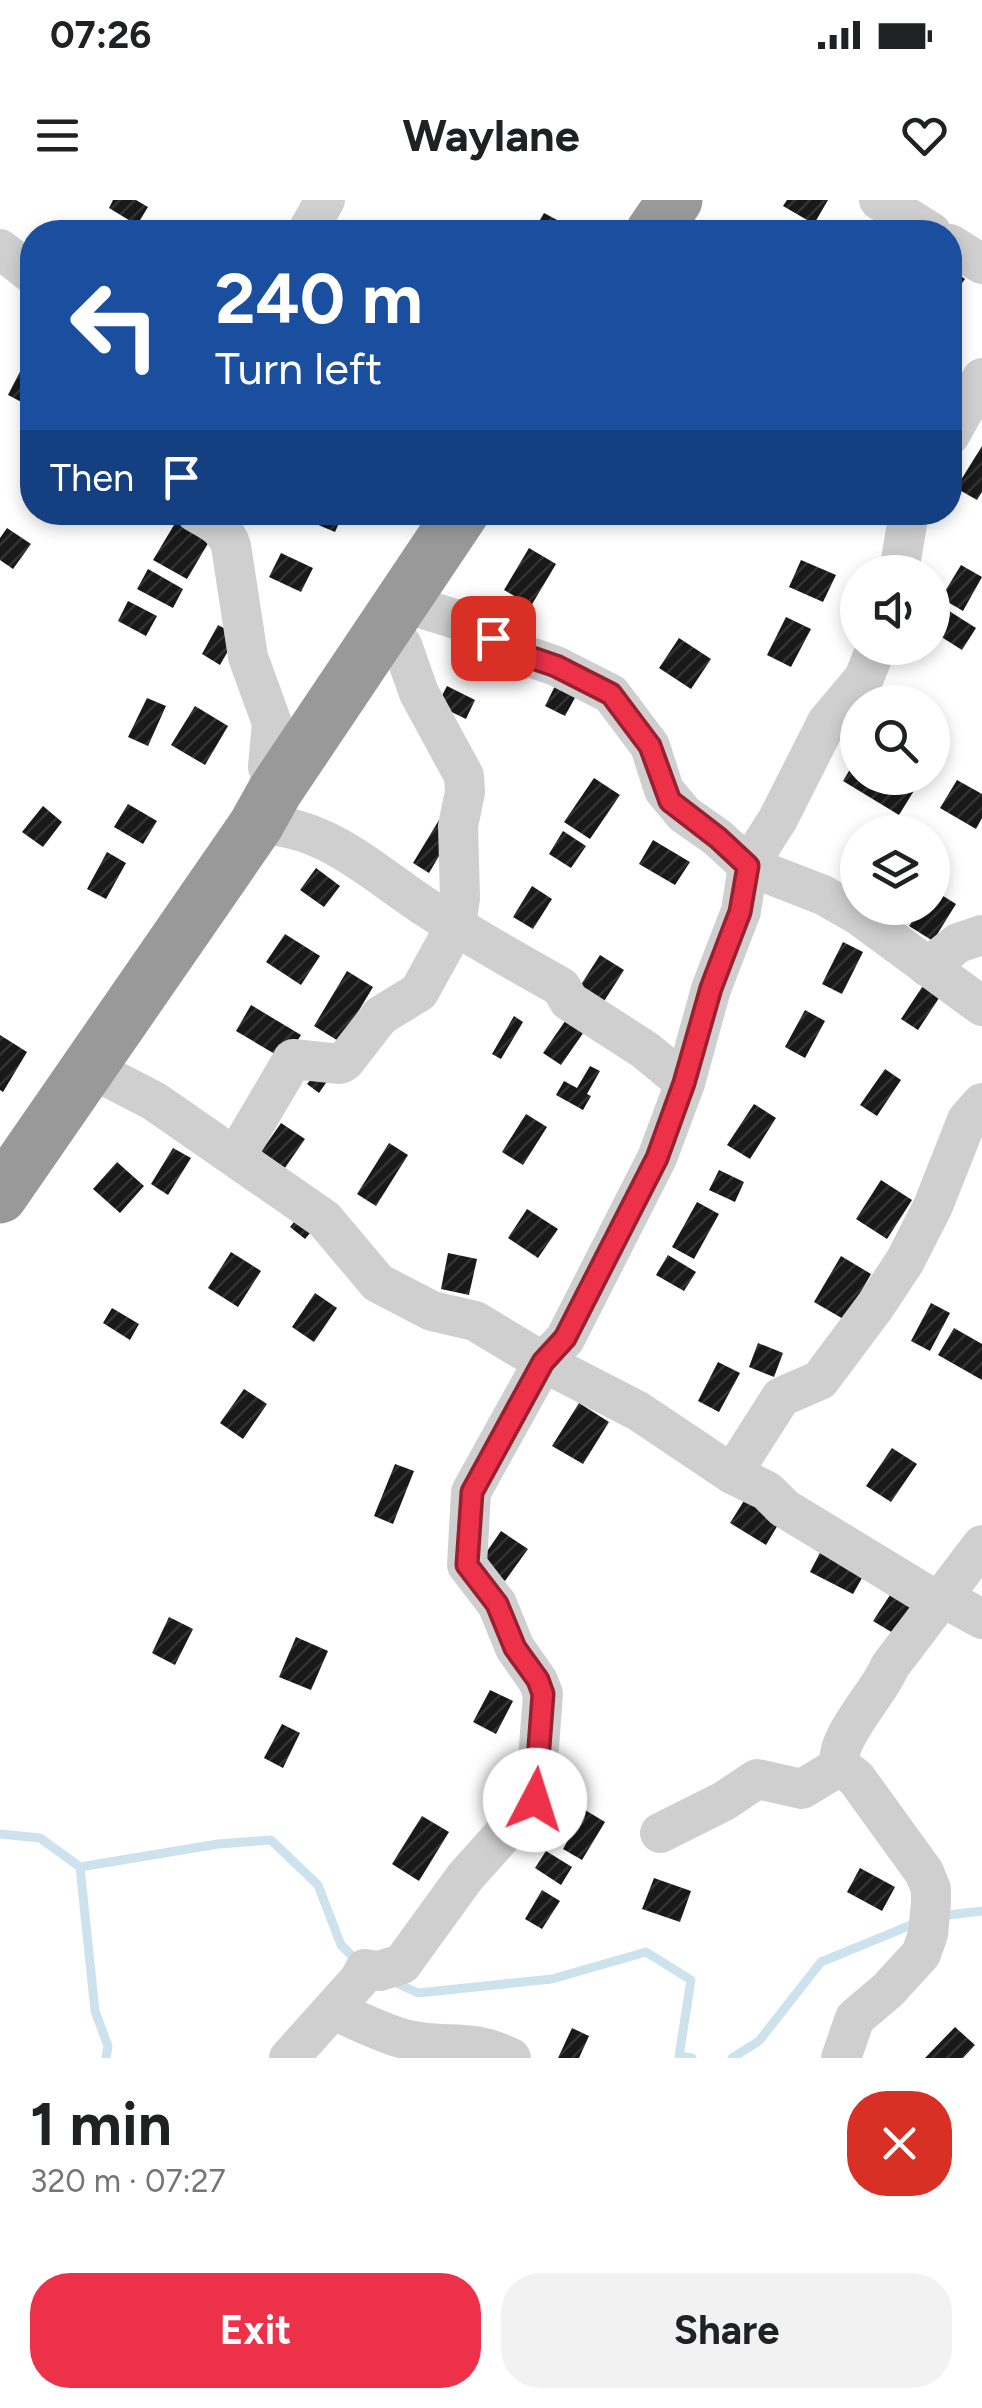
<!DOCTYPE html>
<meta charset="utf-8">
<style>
:root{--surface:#fff;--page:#f2f2f2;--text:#202124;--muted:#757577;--accent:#ec3149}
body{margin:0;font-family:Figtree,sans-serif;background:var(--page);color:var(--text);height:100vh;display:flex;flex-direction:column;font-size:38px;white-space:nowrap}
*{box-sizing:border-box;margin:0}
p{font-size:32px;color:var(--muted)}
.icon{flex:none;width:55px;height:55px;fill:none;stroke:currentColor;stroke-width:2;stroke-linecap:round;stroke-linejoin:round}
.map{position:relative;height:1858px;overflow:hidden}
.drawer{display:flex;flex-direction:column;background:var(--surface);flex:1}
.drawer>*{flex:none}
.guide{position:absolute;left:20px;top:20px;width:942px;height:305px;border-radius:40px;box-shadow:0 5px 15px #0003;background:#1a4fa0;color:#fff;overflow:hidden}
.fabs{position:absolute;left:840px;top:355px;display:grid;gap:20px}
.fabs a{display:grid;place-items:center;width:110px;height:110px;border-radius:50%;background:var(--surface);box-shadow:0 5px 15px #0003;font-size:50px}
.pin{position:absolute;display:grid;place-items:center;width:85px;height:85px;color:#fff;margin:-42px;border-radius:20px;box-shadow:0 5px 15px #0006}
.me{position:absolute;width:110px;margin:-55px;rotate:5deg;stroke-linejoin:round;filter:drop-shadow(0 0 8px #0008)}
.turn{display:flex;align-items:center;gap:35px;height:210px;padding:0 30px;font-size:45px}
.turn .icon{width:130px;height:130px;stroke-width:2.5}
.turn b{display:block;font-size:70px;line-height:85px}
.then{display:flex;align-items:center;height:95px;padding:0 30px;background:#0003;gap:20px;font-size:38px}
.round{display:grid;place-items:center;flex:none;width:105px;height:105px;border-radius:40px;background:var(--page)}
.overview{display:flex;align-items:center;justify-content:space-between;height:170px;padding:0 30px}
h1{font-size:60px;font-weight:700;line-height:75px}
.button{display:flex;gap:20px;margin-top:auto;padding:20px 30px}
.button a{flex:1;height:115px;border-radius:40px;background:var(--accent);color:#fff;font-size:40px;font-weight:700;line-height:115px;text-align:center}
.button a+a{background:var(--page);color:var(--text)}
.status{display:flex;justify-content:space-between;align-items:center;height:70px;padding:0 50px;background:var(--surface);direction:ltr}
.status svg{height:28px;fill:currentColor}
header{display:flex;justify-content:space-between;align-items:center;height:130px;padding:0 30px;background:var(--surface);font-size:45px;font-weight:700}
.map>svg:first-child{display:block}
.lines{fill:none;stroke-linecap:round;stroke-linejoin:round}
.stream{stroke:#cce3ee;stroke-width:9}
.building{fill:url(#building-hatch)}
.minor{stroke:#cfcfcf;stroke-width:40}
.highway{stroke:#999;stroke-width:55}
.route-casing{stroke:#99202f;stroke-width:25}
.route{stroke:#ec3149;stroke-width:18}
</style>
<div class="status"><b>07:26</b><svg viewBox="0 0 49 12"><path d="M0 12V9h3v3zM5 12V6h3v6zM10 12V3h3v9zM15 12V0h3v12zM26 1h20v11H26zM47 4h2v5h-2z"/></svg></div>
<header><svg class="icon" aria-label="menu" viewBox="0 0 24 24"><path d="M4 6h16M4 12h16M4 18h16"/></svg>Waylane<svg class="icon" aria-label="heart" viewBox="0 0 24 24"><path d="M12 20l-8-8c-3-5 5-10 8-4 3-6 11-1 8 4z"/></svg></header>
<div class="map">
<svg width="982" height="1858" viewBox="0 0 982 1858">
<defs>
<pattern id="building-hatch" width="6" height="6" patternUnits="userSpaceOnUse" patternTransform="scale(2.5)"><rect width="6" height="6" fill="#191919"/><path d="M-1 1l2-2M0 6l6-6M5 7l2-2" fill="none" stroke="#323232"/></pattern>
</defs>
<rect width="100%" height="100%" fill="#fff"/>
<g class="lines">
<!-- stream -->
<g class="stream">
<polyline points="0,1634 40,1638 80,1667 218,1644 271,1640 318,1685 341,1745 359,1763"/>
<polyline points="80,1667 95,1811 108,1846 106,1858"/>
<polyline points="940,1716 982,1711"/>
<polyline points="394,1782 418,1793 552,1779 646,1752 691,1780 679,1856 692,1858"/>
<polyline points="732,1858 759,1841 821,1762 916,1723"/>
</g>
</g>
<!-- building -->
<g class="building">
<polygon points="113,0 136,0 148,7 137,25 109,8"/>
<polygon points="787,0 828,0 814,24 783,6"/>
<polygon points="544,13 574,29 572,32 533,32"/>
<polygon points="950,68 965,79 950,99"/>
<polygon points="27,158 32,161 31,207 8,195"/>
<polygon points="982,246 982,292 977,300 956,288"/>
<polygon points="321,312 344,312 335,332 316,324"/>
<polygon points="180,315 213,335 187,379 153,360"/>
<polygon points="7,328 31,344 13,369 0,360 0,338"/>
<polygon points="529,348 556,364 531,406 504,390"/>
<polygon points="281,353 313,368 301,392 269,377"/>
<polygon points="801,360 836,375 823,402 789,387"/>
<polygon points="961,365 982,377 963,411 941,398"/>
<polygon points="148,369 183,389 173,408 137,389"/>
<polygon points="128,401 157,416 146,436 118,421"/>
<polygon points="938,404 976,428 962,450 932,431 932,413"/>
<polygon points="786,417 811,429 791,467 767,455"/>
<polygon points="218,425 237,435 220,465 202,454"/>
<polygon points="478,433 515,456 501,477 465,454"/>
<polygon points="679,438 711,459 691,489 659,468"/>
<polygon points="561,474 582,485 565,516 545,506"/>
<polygon points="447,486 475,500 466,519 437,505"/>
<polygon points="147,498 166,506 148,546 128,537"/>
<polygon points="195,506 228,526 205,565 171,545"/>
<polygon points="858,556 858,578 896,578 915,589 899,615 843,581"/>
<polygon points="594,578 620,595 590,639 564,622"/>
<polygon points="957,580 982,594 982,618 976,629 940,608"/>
<polygon points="128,604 157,621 143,644 114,627"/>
<polygon points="43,606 62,622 43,647 22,632"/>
<polygon points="439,620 455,629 429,673 413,663"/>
<polygon points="563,631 586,646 571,668 549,654"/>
<polygon points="653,640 690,662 675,685 639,664"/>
<polygon points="107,652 126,663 106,699 87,689"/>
<polygon points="316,668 340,686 324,707 300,690"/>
<polygon points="532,686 552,699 533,729 513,717"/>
<polygon points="932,689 956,704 933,741 909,726 921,708 932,708"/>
<polygon points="285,734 320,756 301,785 266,762"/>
<polygon points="843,742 863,752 842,794 822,784"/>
<polygon points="600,755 624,770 601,806 577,791"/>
<polygon points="347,771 373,787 340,842 314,826"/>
<polygon points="926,781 943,792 918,830 901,819"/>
<polygon points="251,805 301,835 285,860 236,831"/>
<polygon points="805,810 825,821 805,858 785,847"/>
<polygon points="570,814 588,826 561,865 543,853"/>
<polygon points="514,816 523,822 501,859 492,854"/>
<polygon points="0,835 27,852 3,892 0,890"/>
<polygon points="590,866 600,871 587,894 591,896 583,910 556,895 564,881 577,888"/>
<polygon points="885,869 901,880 877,916 860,905"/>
<polygon points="317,872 328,880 319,893 307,884"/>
<polygon points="754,904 776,918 750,959 727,945"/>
<polygon points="526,914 547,927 523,965 502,952"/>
<polygon points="281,923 305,939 280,975 256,959"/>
<polygon points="389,943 408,955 376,1006 357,994"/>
<polygon points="173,948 191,958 168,995 151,984"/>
<polygon points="117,962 144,986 120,1013 93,989"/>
<polygon points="719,970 744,982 735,1002 709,990"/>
<polygon points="881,980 912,1000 887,1039 856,1019"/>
<polygon points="697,1002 719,1014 694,1059 672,1047"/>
<polygon points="527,1009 558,1029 538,1058 508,1038"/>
<polygon points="301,1013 316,1026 305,1039 290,1027"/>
<polygon points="231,1052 261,1071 238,1107 208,1088"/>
<polygon points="448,1053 477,1059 469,1095 441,1089"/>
<polygon points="668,1055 696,1072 684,1091 656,1075"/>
<polygon points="841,1056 871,1074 845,1120 814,1102"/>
<polygon points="315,1093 337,1108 314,1142 292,1127"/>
<polygon points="931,1103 950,1113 930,1151 911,1141"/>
<polygon points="112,1108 139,1124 130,1140 103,1123"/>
<polygon points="954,1128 982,1144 982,1180 938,1155"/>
<polygon points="758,1143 783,1153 774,1177 749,1167"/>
<polygon points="718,1162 740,1173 719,1212 698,1201"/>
<polygon points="244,1189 267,1204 243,1239 220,1223"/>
<polygon points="579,1203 609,1222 583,1264 552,1246"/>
<polygon points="892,1248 917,1264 891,1302 866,1286"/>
<polygon points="395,1264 414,1271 393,1324 374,1316"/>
<polygon points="747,1296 782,1318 766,1345 730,1323"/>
<polygon points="501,1331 528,1349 505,1381 479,1363"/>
<polygon points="827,1339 871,1362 853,1394 810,1372"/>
<polygon points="894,1389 914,1401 893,1433 873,1421"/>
<polygon points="169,1417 193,1429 175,1465 152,1453"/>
<polygon points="296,1437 328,1451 311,1490 279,1477"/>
<polygon points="490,1490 513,1501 496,1534 473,1522"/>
<polygon points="282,1524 300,1533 283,1568 264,1558"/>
<polygon points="585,1610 605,1622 582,1660 563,1649"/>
<polygon points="422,1616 449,1632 419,1681 392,1664"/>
<polygon points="546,1651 572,1667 561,1685 535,1668"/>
<polygon points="860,1668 895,1687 882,1711 847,1692"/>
<polygon points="654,1678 691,1691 680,1722 642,1709"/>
<polygon points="542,1690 560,1701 542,1729 525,1719"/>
<polygon points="955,1827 975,1845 963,1858 925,1858"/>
<polygon points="572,1828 589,1836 579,1858 558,1858"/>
</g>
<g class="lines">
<!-- minor -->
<g class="minor">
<polyline points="879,0 931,32"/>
<polyline points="307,32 325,0"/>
<polyline points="950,44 982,64"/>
<polyline points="0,49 32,74"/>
<polyline points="950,235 982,178"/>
<path d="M195,312C212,322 224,326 231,346L248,457L272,523L268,567L275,591"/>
<polyline points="899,372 909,312"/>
<polyline points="401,402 468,423 518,453 556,466 611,494 650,546 664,590 684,614 718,638 748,666 823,695 858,715 982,806"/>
<path d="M256,625C322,622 375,674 427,708C471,736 516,762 561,787L569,801L645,850L685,883"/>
<polyline points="928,767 958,743 982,735"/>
<polyline points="88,867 154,901 324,1019 378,1083 432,1111 475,1121 543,1162 638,1211 732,1274 767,1291 784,1308 927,1395 942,1397 982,1419"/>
<polyline points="236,956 293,859 340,864 345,861 380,816 419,792 456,725 460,698 458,626 465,592 464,576 419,493 402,445 386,427"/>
<polyline points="732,1274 781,1197 820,1180 876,1105 905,1061 933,1006 967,920 982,903"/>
<polyline points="660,1633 724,1601 757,1579 802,1589 840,1566"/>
<path d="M333,1810C357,1820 383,1834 408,1840C449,1849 469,1837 511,1858"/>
<polyline points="289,1858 359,1780 365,1769 379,1771 402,1764 465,1677 535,1599 543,1494 538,1481 515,1448 497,1404 467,1365 471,1292 543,1162 565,1139 657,958 685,883 711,789 741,711 748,666 778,619 827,522 864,478 876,448"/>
<path d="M841,1858L855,1818L888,1790L921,1754L928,1734L931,1703V1689L924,1672L856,1578L840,1566C833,1539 879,1494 890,1466L982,1345"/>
</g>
<!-- highway -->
<g class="highway">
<polyline points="653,32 675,0"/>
<polyline points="0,996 256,625 275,591 462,312"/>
</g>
</g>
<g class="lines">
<!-- route casing -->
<g class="route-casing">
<polyline id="route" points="493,438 518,453 556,466 611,494 650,546 670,601 718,638 748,666 740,712 711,788 684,883 657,958 565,1138 543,1162 472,1292 467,1365 497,1404 515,1448 538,1480 543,1494 535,1600"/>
</g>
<!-- route -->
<use href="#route" class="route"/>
</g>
</svg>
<div class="fabs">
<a><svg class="icon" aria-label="sound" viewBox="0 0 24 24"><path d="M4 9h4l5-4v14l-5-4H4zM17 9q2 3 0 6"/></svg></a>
<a><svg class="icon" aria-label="search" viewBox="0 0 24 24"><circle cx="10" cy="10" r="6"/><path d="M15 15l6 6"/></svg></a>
<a><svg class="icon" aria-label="layers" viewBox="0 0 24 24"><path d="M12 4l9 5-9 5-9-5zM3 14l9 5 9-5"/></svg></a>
</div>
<div class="pin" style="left:493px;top:438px;background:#d93025"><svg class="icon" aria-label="arrive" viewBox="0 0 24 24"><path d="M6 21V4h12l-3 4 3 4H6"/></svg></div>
<svg class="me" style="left:535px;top:1600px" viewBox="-20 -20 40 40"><circle r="19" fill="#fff"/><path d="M0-13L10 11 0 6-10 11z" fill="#ec3149"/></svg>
<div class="guide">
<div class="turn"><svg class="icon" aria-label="left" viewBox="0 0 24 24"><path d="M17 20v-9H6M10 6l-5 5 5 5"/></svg><div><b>240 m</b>Turn left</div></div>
<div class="then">Then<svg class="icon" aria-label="arrive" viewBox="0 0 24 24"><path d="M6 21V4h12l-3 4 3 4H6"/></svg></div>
</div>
</div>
<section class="drawer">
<div class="overview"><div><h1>1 min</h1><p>320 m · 07:27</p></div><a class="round" style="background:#d93025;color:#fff"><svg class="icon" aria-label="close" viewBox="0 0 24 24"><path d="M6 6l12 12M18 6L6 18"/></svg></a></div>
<div class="button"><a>Exit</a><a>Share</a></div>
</section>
